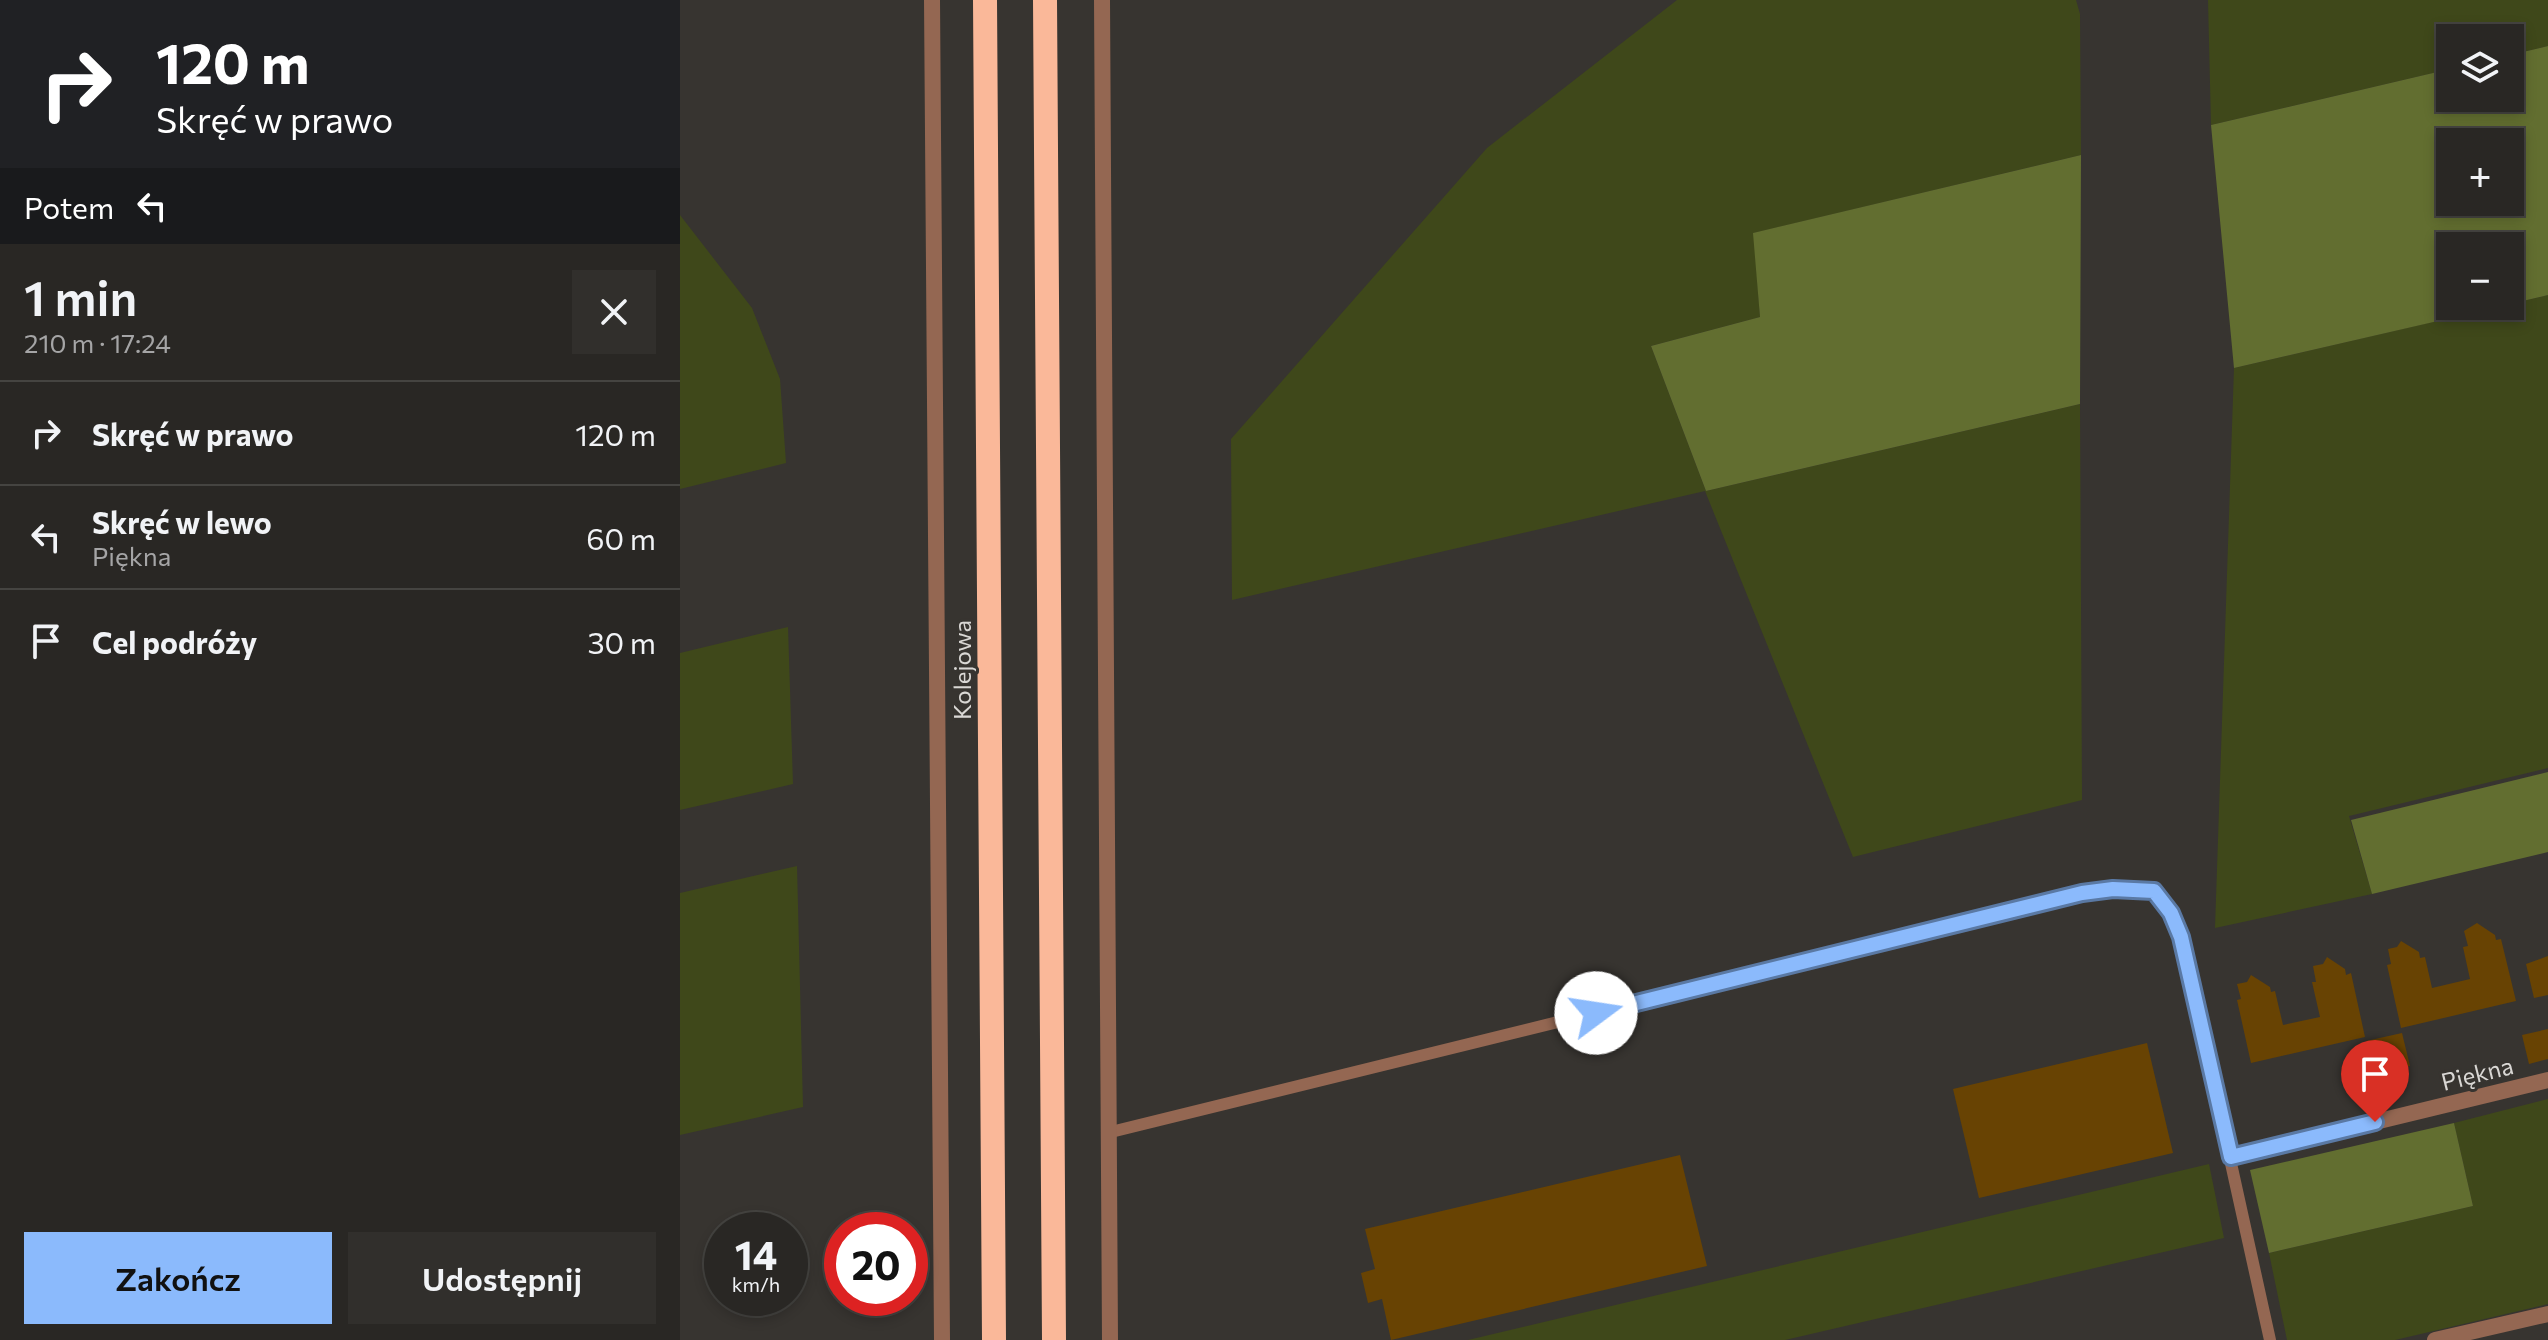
<!DOCTYPE html>
<html lang="pl">
<meta charset="utf-8">
<style>
:root{--surface:#292724;--page:#312f2c;--text:#f1f3f6;--muted:#a5a5a6;--line:#454441;--accent:#8bbafc}
body{margin:0;font-family:Commissioner,sans-serif;background:var(--page);color:var(--text);height:100vh;display:flex;flex-direction:column;font-size:30px;white-space:nowrap}
*{box-sizing:border-box;margin:0}
p{font-size:26px;color:var(--muted)}
.icon{flex:none;width:44px;height:44px;fill:none;stroke:currentColor;stroke-width:2;stroke-linecap:round;stroke-linejoin:round}
.map{position:relative;flex:1;overflow:hidden}
.sheet{display:flex;flex-direction:column;background:var(--surface);width:680px}
.sheet>*{flex:none}
.banner{background:#202124;color:#fff;overflow:hidden}
.fabs{position:absolute;left:1756px;top:24px;display:grid;gap:16px}
.fabs a{display:grid;place-items:center;width:88px;height:88px;border-radius:0px;background:var(--surface);box-shadow:0 4px 12px #0003,0 0 0 2px var(--line);font-size:40px}
.speed{position:absolute;left:24px;top:1212px;display:flex;gap:16px;font-size:40px;font-weight:700;text-align:center}
.speed>*{display:grid;place-content:center;width:104px;height:104px;border-radius:50%;background:var(--surface);box-shadow:0 4px 12px #0003,0 0 0 2px var(--line);line-height:1}
.speed small{font-size:20px;font-weight:400}
.speed .limit{border:12px solid #d22;background:#fff;color:#111}
.pin{position:absolute;display:grid;place-items:center;width:68px;height:68px;color:#fff;margin:-82px -34px;border-radius:50% 50% 50% 0;rotate:-45deg;box-shadow:0 0 8px #0007}
.pin .icon{rotate:45deg}
.me{position:absolute;width:88px;margin:-44px;rotate:76deg;stroke-linejoin:round;filter:drop-shadow(0 0 6px #0008)}
.turn{display:flex;align-items:center;gap:28px;height:168px;padding:0 24px;font-size:36px}
.turn .icon{width:104px;height:104px;stroke-width:2.5}
.turn b{display:block;font-size:56px;line-height:68px}
.then{display:flex;align-items:center;height:76px;padding:0 24px;background:#0003;gap:16px;font-size:30px}
.round{display:grid;place-items:center;flex:none;width:84px;height:84px;border-radius:0px;background:var(--page)}
.summary{display:flex;align-items:center;justify-content:space-between;height:136px;padding:0 24px}
h1{font-size:48px;font-weight:600;line-height:60px}
.action{display:flex;gap:16px;margin-top:auto;padding:16px 24px}
.action a{flex:1;height:92px;border-radius:0px;background:var(--accent);color:#111;font-size:32px;font-weight:600;line-height:92px;text-align:center}
.action a+a{background:var(--page);color:var(--text)}
ul{padding:0;list-style:none}
li{display:flex;align-items:center;gap:24px;height:104px;padding:0 24px;border-top:2px solid var(--line)}
li div{flex:1}
li b{display:block;font-size:30px}
li em{font-style:normal}
main{display:flex;flex:1;min-height:0}
.map>svg:first-child{display:block}
.green{fill:#3f481a}
.forest{fill:#626e30;fill-rule:evenodd}
.building{fill:#684303}
.lines{fill:none;stroke-linecap:round;stroke-linejoin:round}
.lane{stroke:#946752;stroke-width:12}
.street{stroke:#946752;stroke-width:16}
.highway{stroke:#fab899;stroke-width:24}
.route-casing{stroke:#5a79a4;stroke-width:20}
.route{stroke:#8bbafc;stroke-width:14}
.labels{text-anchor:middle;dominant-baseline:central;stroke-width:6;stroke-linejoin:round;paint-order:stroke}
.street-label{font-size:24px;fill:#d9d7d4;stroke:#373430}
</style>
<main>
<section class="sheet">
<div class="banner">
<div class="turn"><svg class="icon" aria-label="right" viewBox="0 0 24 24"><path d="M7 20v-9h11M14 6l5 5-5 5"/></svg><div><b>120 m</b>Skręć w prawo</div></div>
<div class="then">Potem<svg class="icon" aria-label="left" viewBox="0 0 24 24"><path d="M17 20v-9H6M10 6l-5 5 5 5"/></svg></div>
</div>
<div class="summary"><div><h1>1 min</h1><p>210 m · 17:24</p></div><a class="round"><svg class="icon" aria-label="close" viewBox="0 0 24 24"><path d="M6 6l12 12M18 6L6 18"/></svg></a></div>
<ul>
<li><svg class="icon" aria-label="right" viewBox="0 0 24 24"><path d="M7 20v-9h11M14 6l5 5-5 5"/></svg><div><b>Skręć w prawo</b></div><em>120 m</em></li>
<li><svg class="icon" aria-label="left" viewBox="0 0 24 24"><path d="M17 20v-9H6M10 6l-5 5 5 5"/></svg><div><b>Skręć w lewo</b><p>Piękna</p></div><em>60 m</em></li>
<li><svg class="icon" aria-label="arrive" viewBox="0 0 24 24"><path d="M6 21V4h12l-3 4 3 4H6"/></svg><div><b>Cel podróży</b></div><em>30 m</em></li>
</ul>
<div class="action"><a>Zakończ</a><a>Udostępnij</a></div>
</section>
<div class="map">
<svg width="1868" height="1340" viewBox="0 0 1868 1340">
<rect width="100%" height="100%" fill="#373430"/>
<!-- green -->
<g class="green">
<polygon points="997,0 1396,0 1400,14 1401,155 1074,233 1080,317 971,346 1026,491 1400,404 1402,800 1173,857 1025,491 552,600 551,439 807,148"/>
<polygon points="1528,0 1868,0 1868,46 1830,55 1830,38 1770,38 1770,69 1531,125"/>
<polygon points="0,215 72,308 100,379 106,463 0,489"/>
<polygon points="1868,295 1868,768 1669,816 1692,894 1535,928 1554,368"/>
<polygon points="108,627 113,784 0,810 0,653"/>
<polygon points="117,866 123,1107 0,1135 0,893"/>
<polygon points="1868,1099 1868,1304 1715,1340 1607,1340 1589,1253 1793,1206 1774,1123"/>
<polygon points="1529,1164 1544,1238 1105,1340 788,1340"/>
</g>
<!-- forest -->
<g class="forest">
<path d="M1868,46V295L1830,304V246H1770V306H1823L1554,368L1531,125L1770,69V98H1830V55ZM1770,142H1830V202H1770Z"/>
<polygon points="1401,155 1400,404 1026,491 971,346 1080,317 1073,233"/>
<polygon points="1868,772 1868,852 1692,894 1671,820"/>
<polygon points="1774,1123 1793,1206 1589,1253 1570,1170"/>
</g>
<!-- building -->
<g class="building">
<polygon points="1797,923 1815,935 1816,940 1821,939 1836,1001 1721,1028 1707,965 1711,964 1708,949 1717,947 1721,941 1739,952 1740,958 1745,957 1752,988 1790,979 1783,947 1788,946 1784,931"/>
<polygon points="1868,956 1868,995 1854,998 1846,964"/>
<polygon points="1647,957 1665,969 1666,975 1671,973 1685,1037 1571,1063 1557,1000 1561,999 1557,984 1567,982 1571,975 1590,987 1591,992 1595,991 1603,1025 1640,1017 1632,982 1636,982 1633,966 1643,964"/>
<polygon points="1868,1029 1868,1059 1849,1064 1842,1035"/>
<polygon points="1722,1033 1730,1066 1694,1074 1686,1041"/>
<polygon points="1467,1043 1493,1153 1299,1198 1273,1089"/>
<polygon points="1000,1155 1027,1266 711,1340 702,1299 688,1303 681,1273 695,1269 685,1229"/>
</g>
<g class="lines">
<!-- lane -->
<polyline class="lane" points="431,1132 1402,893 1433,889 1474,891 1491,913 1501,937 1590,1340"/>
<!-- street -->
<g class="street">
<polyline points="252,0 262,1340"/>
<polyline points="422,0 430,1340"/>
<polyline points="1551,1157 1868,1080"/>
<polyline points="1755,1340 1868,1314"/>
</g>
<!-- highway -->
<g class="highway">
<polyline points="305,0 314,1340"/>
<polyline points="365,0 374,1340"/>
</g>
</g>
<g class="lines">
<!-- route casing -->
<g class="route-casing">
<polyline id="route" points="916,1013 1402,893 1433,889 1474,891 1491,913 1501,937 1551,1157 1695,1122"/>
</g>
<!-- route -->
<use href="#route" class="route"/>
</g>
<g class="labels">
<!-- street labels -->
<g class="street-label">
<text transform="translate(281 670) rotate(-90)">Kolejowa</text>
<text transform="translate(1797 1073) rotate(-14)">Piękna</text>
</g>
</g>
</svg>
<div class="fabs">
<a><svg class="icon" aria-label="layers" viewBox="0 0 24 24"><path d="M12 4l9 5-9 5-9-5zM3 14l9 5 9-5"/></svg></a>
<a>+</a>
<a>−</a>
</div>
<div class="speed"><div>14<small>km/h</small></div><div class="limit">20</div></div>
<div class="pin" style="left:1695px;top:1122px;background:#d93025"><svg class="icon" aria-label="arrive" viewBox="0 0 24 24"><path d="M6 21V4h12l-3 4 3 4H6"/></svg></div>
<svg class="me" style="left:916px;top:1013px" viewBox="-20 -20 40 40"><circle r="19" fill="#fff"/><path d="M0-13L10 11 0 6-10 11z" fill="#8bbafc"/></svg>
</div>
</main>
